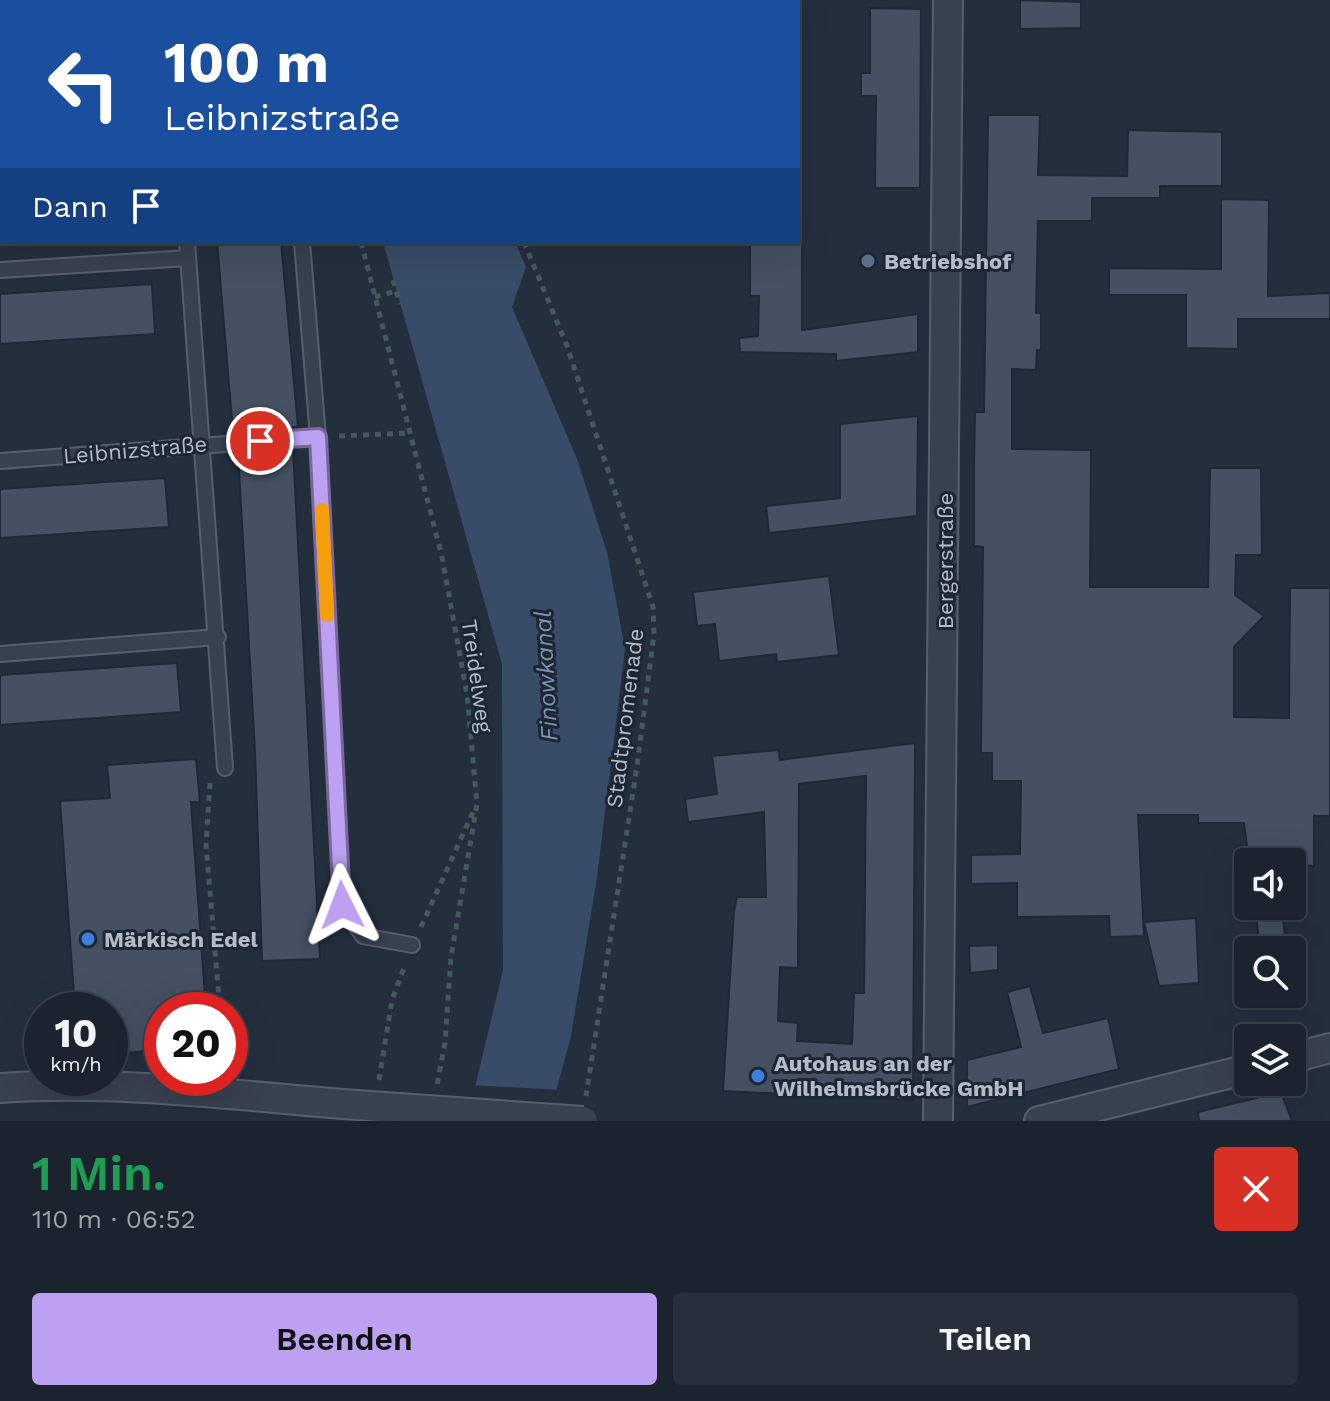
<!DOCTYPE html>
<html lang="de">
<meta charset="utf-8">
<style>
:root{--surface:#1b232e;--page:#282f3a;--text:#f1f3f6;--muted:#a0a4aa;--line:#39404a;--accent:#bca0f2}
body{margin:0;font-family:"Work Sans",sans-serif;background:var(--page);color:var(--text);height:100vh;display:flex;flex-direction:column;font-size:30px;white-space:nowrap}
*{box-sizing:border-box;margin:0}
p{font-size:26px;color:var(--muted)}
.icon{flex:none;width:44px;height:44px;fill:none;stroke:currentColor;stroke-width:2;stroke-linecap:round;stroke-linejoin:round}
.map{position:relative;height:1121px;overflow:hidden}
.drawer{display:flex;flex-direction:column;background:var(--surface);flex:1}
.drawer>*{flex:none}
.hud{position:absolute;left:0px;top:0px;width:800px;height:244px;box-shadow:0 8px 32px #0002,0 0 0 2px var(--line);background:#1a4fa0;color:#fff;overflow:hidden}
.buttons{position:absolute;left:1234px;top:848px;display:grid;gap:16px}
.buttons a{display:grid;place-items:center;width:72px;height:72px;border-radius:8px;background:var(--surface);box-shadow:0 8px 32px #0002,0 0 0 2px var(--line);font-size:40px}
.speed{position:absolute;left:24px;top:992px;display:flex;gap:16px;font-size:40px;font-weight:700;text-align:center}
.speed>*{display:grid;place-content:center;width:104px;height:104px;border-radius:50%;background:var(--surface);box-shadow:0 8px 32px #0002,0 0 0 2px var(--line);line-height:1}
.speed small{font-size:20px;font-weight:400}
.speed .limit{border:12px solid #d22;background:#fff;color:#111}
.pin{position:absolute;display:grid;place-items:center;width:68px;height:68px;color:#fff;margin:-34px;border:4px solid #fff;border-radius:50%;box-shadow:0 2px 8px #0007}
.me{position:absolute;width:88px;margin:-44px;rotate:357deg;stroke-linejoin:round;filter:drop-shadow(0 0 6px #0008)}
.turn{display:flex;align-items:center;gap:28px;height:168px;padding:0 32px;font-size:36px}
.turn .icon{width:104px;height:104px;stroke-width:2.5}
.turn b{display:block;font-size:56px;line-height:68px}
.then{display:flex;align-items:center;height:76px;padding:0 32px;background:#0003;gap:16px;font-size:30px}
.round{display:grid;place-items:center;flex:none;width:84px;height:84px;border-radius:8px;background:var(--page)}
.head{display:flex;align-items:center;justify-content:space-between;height:136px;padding:0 32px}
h1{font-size:48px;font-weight:600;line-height:60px;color:#1e9e55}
.action{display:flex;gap:16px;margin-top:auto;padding:16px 32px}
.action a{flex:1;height:92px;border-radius:8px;background:var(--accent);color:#111;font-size:32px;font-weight:600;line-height:92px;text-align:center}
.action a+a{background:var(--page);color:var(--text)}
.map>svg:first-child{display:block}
.water{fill:#394c67}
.pier{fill:#242f3e}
.building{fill:#455162;stroke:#1f2835;stroke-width:2;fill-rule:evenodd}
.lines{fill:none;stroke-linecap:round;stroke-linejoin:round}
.service-casing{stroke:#565f6c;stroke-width:18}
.minor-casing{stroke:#565f6c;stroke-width:32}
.path{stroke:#44595c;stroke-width:5;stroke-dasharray:6 6;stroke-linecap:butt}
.service{stroke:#38414e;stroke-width:14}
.minor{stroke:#38414e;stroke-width:28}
.minor-bridge-casing{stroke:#565f6c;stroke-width:32;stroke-linecap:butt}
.minor-bridge{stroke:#38414e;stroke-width:28}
.route-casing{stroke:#7a689d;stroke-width:20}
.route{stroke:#bca0f2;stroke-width:14}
.slow{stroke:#f59e0b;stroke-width:14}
.service-dot{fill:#5c6f8a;stroke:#1d2633;stroke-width:3}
.shop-dot{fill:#3f7fe0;stroke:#1d2633;stroke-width:3}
.labels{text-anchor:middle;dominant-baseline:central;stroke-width:6;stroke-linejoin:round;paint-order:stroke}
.poi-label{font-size:22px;font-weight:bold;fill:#b4bcc9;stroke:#1d2633;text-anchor:start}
.street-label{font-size:22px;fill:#b4bcc9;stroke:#1d2633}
.water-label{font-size:24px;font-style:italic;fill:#7c92b1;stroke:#1d2633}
</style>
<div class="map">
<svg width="1330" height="1121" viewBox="0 0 1330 1121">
<rect width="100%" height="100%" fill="#242f3e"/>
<!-- water -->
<polygon class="water" points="383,242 515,242 526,267 512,307 577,459 607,552 625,649 597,877 571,1036 548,1121 467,1121 503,970 502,664"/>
<!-- pier -->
<polygon class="pier" points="471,1085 561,1090 552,1121 463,1121"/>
<!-- building -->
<g class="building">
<polygon points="1020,0 1081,2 1081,28 1020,29"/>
<polygon points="870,8 921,9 920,188 875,188 876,96 861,96 861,73 870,73"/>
<polygon points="988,115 1040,115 1038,175 1127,176 1128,130 1222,132 1222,186 1160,186 1160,198 1092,198 1092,221 1038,221 1036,313 1041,313 1041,350 1037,350 1036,370 1012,369 1012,449 1091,450 1090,587 1208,587 1210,468 1261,468 1262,555 1236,555 1235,595 1264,616 1234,647 1234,717 1289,718 1290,588 1330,588 1330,816 1314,816 1314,866 1249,862 1244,823 1198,823 1198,815 1138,815 1144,936 1110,937 1109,916 1017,917 1017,883 971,884 971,855 1020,854 1021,781 992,781 992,753 981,753 983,547 974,546 974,466 975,412 984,412"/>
<polygon points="1221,199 1269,200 1268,296 1330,293 1330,319 1238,319 1238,349 1186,348 1186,295 1109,295 1109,268 1221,269"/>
<polygon points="217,242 281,242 298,427 233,432"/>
<polygon points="750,242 802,242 802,330 918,314 918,352 836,361 836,354 740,352 739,338 758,336 759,296 750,296"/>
<polygon points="152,284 155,334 0,344 0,294"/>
<polygon points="918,416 917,516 769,533 766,506 840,498 840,424"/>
<polygon points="293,449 320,959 262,961 255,751 238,453"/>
<polygon points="165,478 169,527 0,538 0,489"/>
<polygon points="829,576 839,655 777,662 776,654 719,661 715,624 697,626 693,592"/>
<polygon points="177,663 181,712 0,725 0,675"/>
<path d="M915,743L913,1100L723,1091L734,911L737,897H766L764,812L688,822L685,799L717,794L712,756L778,750L780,760ZM866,776L864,993H854L852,1044L797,1041L798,1023L778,1021L780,967L798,968L799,784Z"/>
<polygon points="196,759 200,802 191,802 206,1010 162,1010 162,1050 123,1053 122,1042 110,1043 110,1010 75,1010 60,801 110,798 107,765"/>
<polygon points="1255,906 1281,906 1287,950 1260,950"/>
<polygon points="1196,918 1199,983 1159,986 1144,922"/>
<polygon points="998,945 998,970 970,973 969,946"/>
<polygon points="1030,986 1043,1033 1108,1018 1119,1069 967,1107 967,1060 1021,1047 1007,992"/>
<polygon points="1281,1092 1292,1121 1199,1121 1198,1112"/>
</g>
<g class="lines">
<!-- service casing -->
<g class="service-casing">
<g id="service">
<polyline points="0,76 2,76"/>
<polyline points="187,242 225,768"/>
<polyline points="302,242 318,437 342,905 363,936 412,945"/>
<polyline points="0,270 188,258"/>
<polyline points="0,461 318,437"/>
<polyline points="0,654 218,637"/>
</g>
</g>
<!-- minor casing -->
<g class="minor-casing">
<g id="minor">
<polyline points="1292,1058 1330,1048"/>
<path d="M0,1088C133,1079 267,1100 399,1108"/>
<polyline points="938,1121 948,0"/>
<polyline points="1039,1121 1248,1069"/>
</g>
</g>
<!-- path -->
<g class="path">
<polyline points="292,0 293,2"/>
<polyline points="423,0 424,2"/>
<polyline points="503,0 504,2"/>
<polyline points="177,2 177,0"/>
<polyline points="517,2 528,0"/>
<polyline points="361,242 442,557 467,694 477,804 451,957 445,1043 437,1085"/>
<polyline points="524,242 567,346 653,607 654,634 637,766 586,1096"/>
<polyline points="393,280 400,304"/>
<polyline points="375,297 396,291"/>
<polyline points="339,436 410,433"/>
<polyline points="210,783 206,844 220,1010"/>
<polyline points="421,927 473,812"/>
<polyline points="379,1080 392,1000 405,965"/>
</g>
<!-- service -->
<use href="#service" class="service"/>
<!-- minor -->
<use href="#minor" class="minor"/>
<!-- minor-bridge casing -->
<g class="minor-bridge-casing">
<polyline id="minor-bridge" points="399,1108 583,1121"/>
</g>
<!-- minor-bridge -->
<use href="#minor-bridge" class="minor-bridge"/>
</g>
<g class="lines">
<!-- route casing -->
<g class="route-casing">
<polyline id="route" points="260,441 318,437 342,905"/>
</g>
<!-- route -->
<use href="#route" class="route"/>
<!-- slow -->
<polyline class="slow" points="322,510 327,615"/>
</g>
<!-- markers -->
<circle class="service-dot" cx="868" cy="261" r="8"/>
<g class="shop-dot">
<circle cx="88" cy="939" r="8"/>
<circle cx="758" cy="1076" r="8"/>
</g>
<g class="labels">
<!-- poi labels -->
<g class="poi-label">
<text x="884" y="261">Betriebshof</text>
<text x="104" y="939">Märkisch Edel</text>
<text x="774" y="1063">Autohaus an der<tspan x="774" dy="25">Wilhelmsbrücke GmbH</tspan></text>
</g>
<!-- street labels -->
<g class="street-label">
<text transform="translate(135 450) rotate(-5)">Leibnizstraße</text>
<text transform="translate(945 561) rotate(-90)">Bergerstraße</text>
<text transform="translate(477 676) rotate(82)">Treidelweg</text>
<text transform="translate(625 718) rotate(-83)">Stadtpromenade</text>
</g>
<!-- water labels -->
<g class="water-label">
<text transform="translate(546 676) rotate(-93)">Finowkanal</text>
</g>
</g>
</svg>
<div class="buttons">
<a><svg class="icon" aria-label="sound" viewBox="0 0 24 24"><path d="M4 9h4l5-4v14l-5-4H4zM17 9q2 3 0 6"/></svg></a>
<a><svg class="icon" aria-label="search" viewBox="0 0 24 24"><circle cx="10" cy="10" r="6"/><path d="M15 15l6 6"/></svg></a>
<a><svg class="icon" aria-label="layers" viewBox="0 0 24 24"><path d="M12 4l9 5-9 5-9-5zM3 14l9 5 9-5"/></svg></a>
</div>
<div class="speed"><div>10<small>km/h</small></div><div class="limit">20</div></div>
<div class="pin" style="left:260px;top:441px;background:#d93025"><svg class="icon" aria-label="arrive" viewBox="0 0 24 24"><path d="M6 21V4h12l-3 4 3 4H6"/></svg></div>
<svg class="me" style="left:342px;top:905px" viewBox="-20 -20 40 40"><path d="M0-17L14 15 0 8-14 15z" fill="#bca0f2" stroke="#fff" stroke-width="4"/></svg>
<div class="hud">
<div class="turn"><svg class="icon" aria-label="left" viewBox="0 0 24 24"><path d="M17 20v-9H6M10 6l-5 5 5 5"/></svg><div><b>100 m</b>Leibnizstraße</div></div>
<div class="then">Dann<svg class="icon" aria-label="arrive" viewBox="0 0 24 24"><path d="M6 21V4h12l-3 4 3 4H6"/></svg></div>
</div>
</div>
<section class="drawer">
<div class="head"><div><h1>1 Min.</h1><p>110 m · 06:52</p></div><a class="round" style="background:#d93025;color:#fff"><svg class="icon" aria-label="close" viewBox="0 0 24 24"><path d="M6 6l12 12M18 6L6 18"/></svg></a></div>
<div class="action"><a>Beenden</a><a>Teilen</a></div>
</section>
